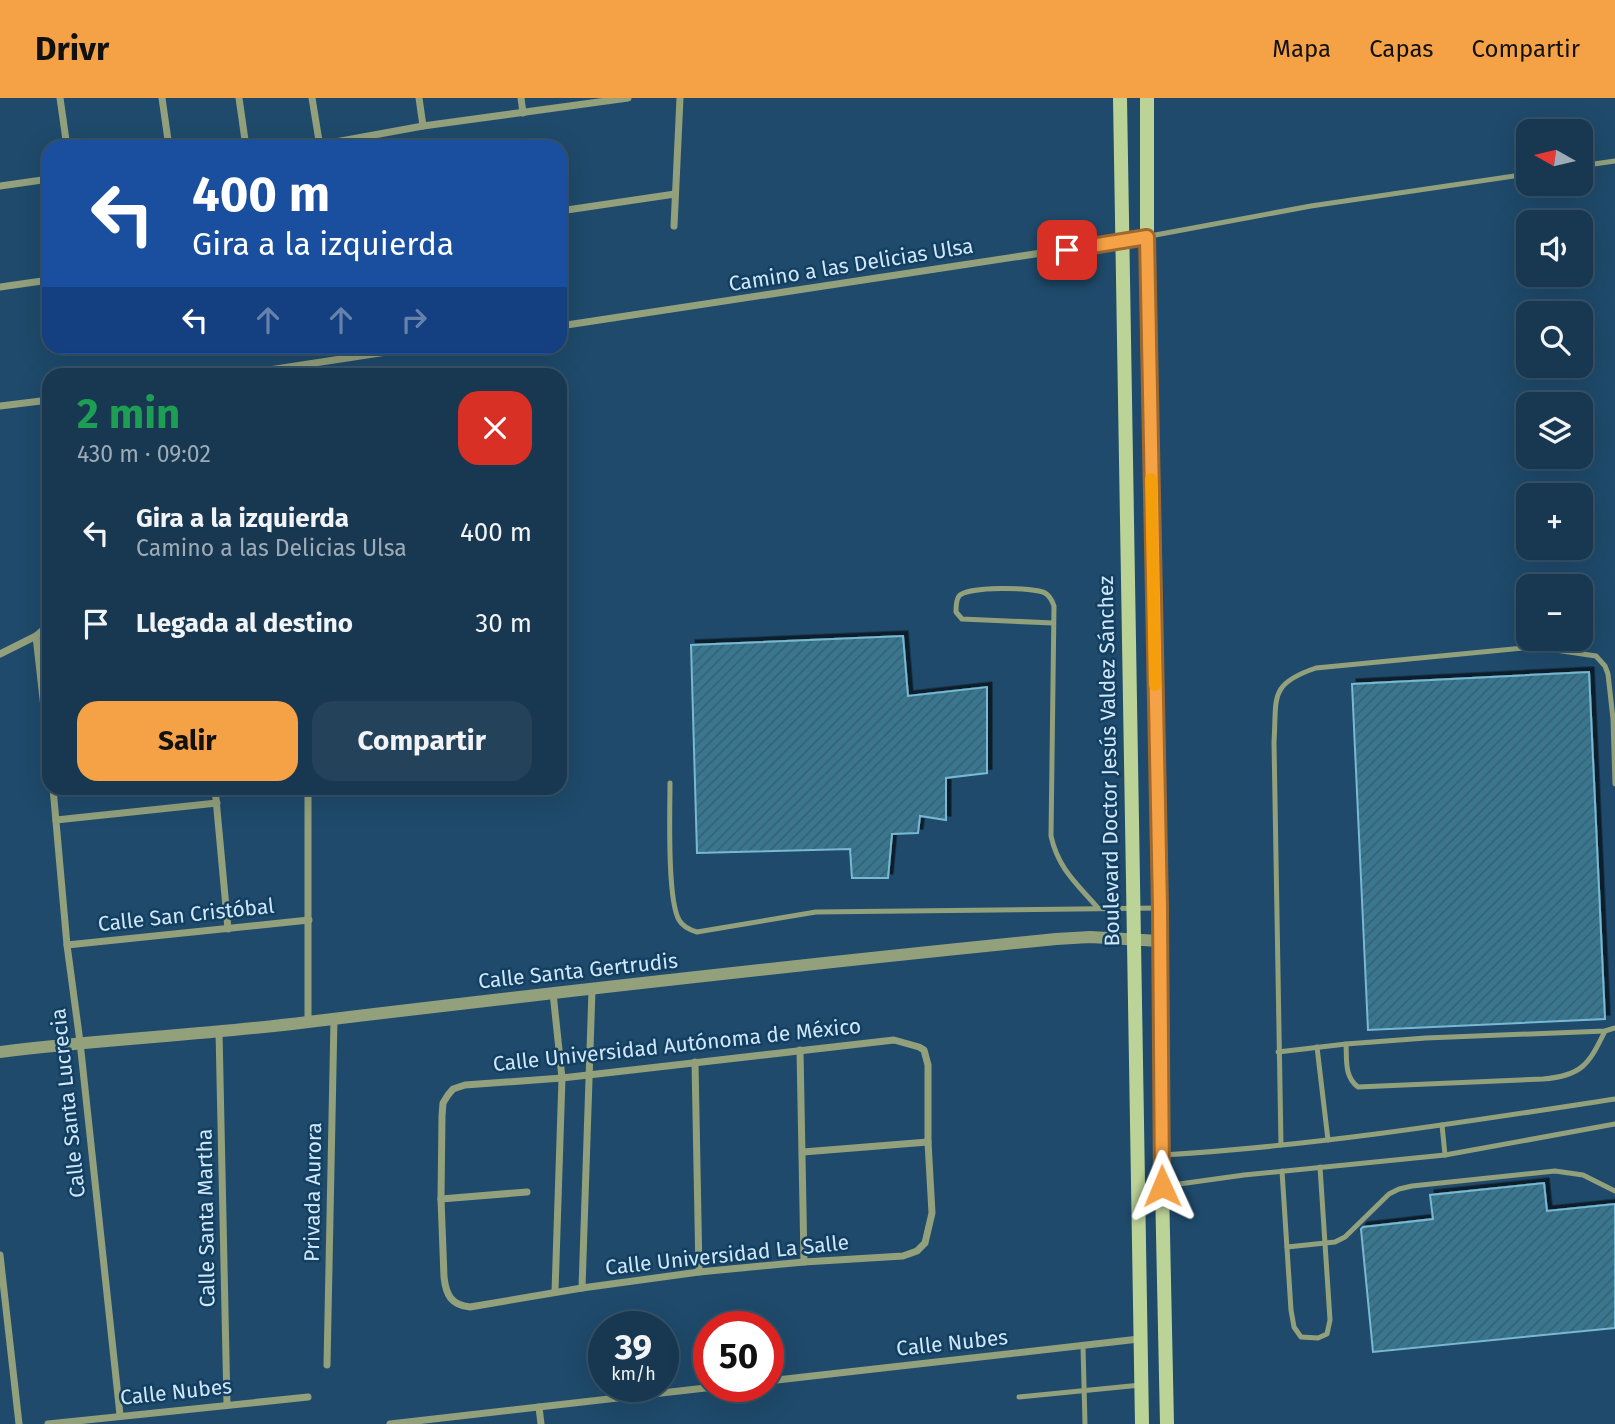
<!DOCTYPE html>
<html lang="es">
<meta charset="utf-8">
<style>
:root{--surface:#173850;--page:#24435a;--text:#f1f3f6;--muted:#9eacb7;--line:#365267;--accent:#f5a246}
body{margin:0;font-family:"Fira Sans",sans-serif;background:var(--page);color:var(--text);height:100vh;display:flex;flex-direction:column;font-size:26px;white-space:nowrap}
*{box-sizing:border-box;margin:0}
p{font-size:23px;color:var(--muted)}
.icon{flex:none;width:38px;height:38px;fill:none;stroke:currentColor;stroke-width:2;stroke-linecap:round;stroke-linejoin:round}
.map{position:relative;flex:1;overflow:hidden}
.panel{position:absolute;left:42px;top:270px;width:525px;height:427px;display:flex;flex-direction:column;background:var(--surface);border-radius:21px;box-shadow:0 7px 28px #0002,0 0 0 2px var(--line)}
.panel>*{flex:none}
.banner{position:absolute;left:42px;top:42px;width:525px;height:214px;border-radius:21px;box-shadow:0 7px 28px #0002,0 0 0 2px var(--line);background:#1a4fa0;color:#fff;overflow:hidden}
.needle{width:46px;rotate:278deg}
.controls{position:absolute;left:1516px;top:21px;display:grid;gap:14px}
.controls a{display:grid;place-items:center;width:77px;height:77px;border-radius:14px;background:var(--surface);box-shadow:0 7px 28px #0002,0 0 0 2px var(--line);font-size:35px}
.speed{position:absolute;left:588px;top:1213px;display:flex;gap:14px;font-size:35px;font-weight:700;text-align:center}
.speed>*{display:grid;place-content:center;width:91px;height:91px;border-radius:50%;background:var(--surface);box-shadow:0 7px 28px #0002,0 0 0 2px var(--line);line-height:1}
.speed small{font-size:18px;font-weight:400}
.speed .limit{border:10px solid #d22;background:#fff;color:#111}
.pin{position:absolute;display:grid;place-items:center;width:60px;height:60px;color:#fff;margin:-30px;border-radius:14px;box-shadow:0 4px 10px #0006}
.me{position:absolute;width:77px;margin:-38px;rotate:359deg;stroke-linejoin:round;filter:drop-shadow(0 0 5px #0008)}
.turn{display:flex;align-items:center;gap:24px;height:147px;padding:0 35px;font-size:32px}
.turn .icon{width:91px;height:91px;stroke-width:2.5}
.turn b{display:block;font-size:49px;line-height:60px}
.lanes{display:flex;align-items:center;height:66px;padding:0 35px;background:#0003;justify-content:center;gap:35px;direction:ltr}
.lanes .off{opacity:.35}
.round{display:grid;place-items:center;flex:none;width:74px;height:74px;border-radius:21px;background:var(--page)}
.summary{display:flex;align-items:center;justify-content:space-between;height:119px;padding:0 35px}
h1{font-size:42px;font-weight:700;line-height:52px;color:#1e9e55}
.action{display:flex;gap:14px;margin-top:auto;padding:14px 35px}
.action a{flex:1;height:80px;border-radius:21px;background:var(--accent);color:#111;font-size:28px;font-weight:700;line-height:80px;text-align:center}
.action a+a{background:var(--page);color:var(--text)}
ul{padding:0;list-style:none}
li{display:flex;align-items:center;gap:21px;height:91px;padding:0 35px}
li div{flex:1}
li b{display:block;font-size:26px}
li em{font-style:normal}
header{display:flex;align-items:center;gap:42px;box-sizing:border-box;height:98px;padding:0 35px;background:var(--accent);color:#111}
header strong{font-size:33px}
nav{display:flex;gap:38px;margin-inline-start:auto;font-size:24px}
.map>svg:first-child{display:block}
.building{fill:url(#building-hatch);stroke:#79b8d1;stroke-width:2;filter:url(#shadow)}
.lines{fill:none;stroke-linecap:round;stroke-linejoin:round}
.service{stroke:#92a07c;stroke-width:5}
.minor{stroke:#92a07c;stroke-width:7}
.tertiary{stroke:#92a07c;stroke-width:12}
.secondary{stroke:#bcd398;stroke-width:14}
.route-casing{stroke:#9f692e;stroke-width:18}
.route{stroke:#f5a246;stroke-width:12}
.slow{stroke:#f59e0b;stroke-width:12}
.labels{text-anchor:middle;dominant-baseline:central;stroke-width:5;stroke-linejoin:round;paint-order:stroke}
.street-label{font-size:21px;fill:#d0e7fc;stroke:#133f60}
</style>
<header>
<strong>Drivr</strong>
<nav><a>Mapa</a><a>Capas</a><a>Compartir</a></nav>
</header>
<div class="map">
<svg width="1615" height="1326" viewBox="0 0 1615 1326">
<defs>
<pattern id="building-hatch" width="6" height="6" patternUnits="userSpaceOnUse" patternTransform="scale(1.75)"><rect width="6" height="6" fill="#38778f"/><path d="M-1 1l2-2M0 6l6-6M5 7l2-2" fill="none" stroke="#3b6071"/></pattern>
<filter id="shadow"><feDropShadow dx="4.5" dy="-4.5" stdDeviation="0" flood-color="#0009"/></filter>
</defs>
<rect width="100%" height="100%" fill="#1f4a6b"/>
<!-- building -->
<g class="building">
<polygon points="903,538 908,598 987,589 987,675 946,680 946,722 920,718 918,735 892,736 888,780 852,780 850,751 697,755 691,547"/>
<polygon points="1589,574 1605,921 1368,932 1352,586"/>
<polygon points="1544,1085 1547,1113 1615,1106 1615,1230 1373,1254 1361,1131 1363,1129 1433,1121 1430,1097"/>
</g>
<g class="lines">
<!-- service -->
<g class="service">
<polyline points="1580,68 1615,63"/>
<polyline points="1150,138 1311,108 1528,76"/>
<path d="M1053,525L962,521L956,514C956,508 956,502 959,498C967,488 1034,489 1045,495C1050,498 1052,502 1054,508L1051,738C1058,770 1076,785 1097,809"/>
<path d="M670,685C670,712 667,801 679,822C683,829 690,832 697,834L816,814L1158,810"/>
<path d="M1346,946C1347,962 1344,978 1358,989L1543,981C1582,978 1589,966 1605,933"/>
<polyline points="1317,949 1328,1042"/>
<polyline points="1278,954 1346,946 1426,940 1605,933 1615,930"/>
<polyline points="1442,1027 1445,1057"/>
<path d="M1281,1047L1274,644C1277,600 1268,586 1316,570L1535,549L1596,558L1605,568L1608,576L1613,621L1615,686"/>
<path d="M1163,1057C1315,1048 1465,1024 1615,1001"/>
<polyline points="1282,1073 1291,1212 1294,1229 1301,1239 1318,1240 1327,1236 1330,1222 1320,1069"/>
<polyline points="1165,1088 1244,1077 1445,1057 1615,1026"/>
<polyline points="1287,1149 1335,1144 1345,1139 1389,1096 1399,1091 1412,1088 1555,1073 1583,1077 1615,1093"/>
<polyline points="1083,1248 1085,1326"/>
<polyline points="1019,1299 1141,1287"/>
</g>
<!-- minor -->
<g class="minor">
<polyline points="60,0 67,49"/>
<polyline points="162,0 169,49"/>
<polyline points="239,0 246,49"/>
<polyline points="312,0 320,49"/>
<polyline points="419,0 423,28"/>
<polyline points="521,0 523,15"/>
<polyline points="319,47 423,28 628,0"/>
<polyline points="0,88 49,81"/>
<polyline points="560,113 675,96"/>
<polyline points="674,128 680,0"/>
<polyline points="0,189 49,182"/>
<polyline points="560,228 1147,139"/>
<polyline points="243,276 426,248"/>
<polyline points="0,308 49,302"/>
<polyline points="36,538 49,654"/>
<polyline points="0,556 36,538 49,527"/>
<polyline points="53,690 67,847 80,944 120,1317"/>
<polyline points="215,690 228,831"/>
<polyline points="308,690 308,925"/>
<polyline points="56,722 217,705"/>
<polyline points="67,847 309,822"/>
<polyline points="553,895 562,980 555,1194"/>
<polyline points="219,933 227,1307"/>
<path d="M894,942L919,949L924,952L928,967V1044L932,1115L925,1145L917,1153L903,1158L804,1164L699,1174L582,1190L470,1209C451,1207 446,1197 444,1179L441,1101L442,1018L443,1005L448,997L453,991L465,987L562,980Z"/>
<polyline points="800,952 804,1164"/>
<polyline points="695,964 699,1174"/>
<polyline points="803,1054 928,1044"/>
<polyline points="441,1101 527,1094"/>
<polyline points="0,1157 19,1326"/>
<polyline points="582,1190 592,892"/>
<polyline points="327,1267 334,921"/>
<polyline points="768,1283 1139,1241"/>
<polyline points="539,1309 541,1326"/>
<polyline points="48,1326 308,1299"/>
<polyline points="390,1326 723,1288"/>
</g>
<!-- tertiary -->
<path class="tertiary" d="M0,954C102,941 206,937 308,924C557,894 806,866 1056,841L1090,839L1160,843"/>
<!-- secondary -->
<g class="secondary">
<polyline points="1120,0 1142,1326"/>
<polyline points="1147,0 1147,139 1160,810 1162,1088 1167,1326"/>
</g>
</g>
<g class="lines">
<!-- route casing -->
<g class="route-casing">
<polyline id="route" points="1067,152 1147,139 1160,810 1162,1088"/>
</g>
<!-- route -->
<use href="#route" class="route"/>
<!-- slow -->
<polyline class="slow" points="1151,381 1155,587"/>
</g>
<g class="labels">
<!-- street labels -->
<g class="street-label">
<text transform="translate(851 167) rotate(-9)">Camino a las Delicias Ulsa</text>
<text transform="translate(1109 663) rotate(-91)">Boulevard Doctor Jesús Valdez Sánchez</text>
<text transform="translate(186 817) rotate(-6)">Calle San Cristóbal</text>
<text transform="translate(578 873) rotate(-6)">Calle Santa Gertrudis</text>
<text transform="translate(677 947) rotate(-6)">Calle Universidad Autónoma de México</text>
<text transform="translate(68 1005) rotate(-96)">Calle Santa Lucrecia</text>
<text transform="translate(313 1094) rotate(-89)">Privada Aurora</text>
<text transform="translate(206 1120) rotate(-91)">Calle Santa Martha</text>
<text transform="translate(727 1157) rotate(-6)">Calle Universidad La Salle</text>
<text transform="translate(952 1245) rotate(-6)">Calle Nubes</text>
<text transform="translate(176 1294) rotate(-6)">Calle Nubes</text>
</g>
</g>
</svg>
<div class="controls">
<a><svg class="needle" viewBox="-14 -14 28 28"><path d="M0-13l5 13h-10z" fill="#e53935"/><path d="M0 13l5-13h-10z" fill="#9eacb7"/></svg></a>
<a><svg class="icon" aria-label="sound" viewBox="0 0 24 24"><path d="M4 9h4l5-4v14l-5-4H4zM17 9q2 3 0 6"/></svg></a>
<a><svg class="icon" aria-label="search" viewBox="0 0 24 24"><circle cx="10" cy="10" r="6"/><path d="M15 15l6 6"/></svg></a>
<a><svg class="icon" aria-label="layers" viewBox="0 0 24 24"><path d="M12 4l9 5-9 5-9-5zM3 14l9 5 9-5"/></svg></a>
<a>+</a>
<a>−</a>
</div>
<div class="speed"><div>39<small>km/h</small></div><div class="limit">50</div></div>
<div class="pin" style="left:1067px;top:152px;background:#d93025"><svg class="icon" aria-label="arrive" viewBox="0 0 24 24"><path d="M6 21V4h12l-3 4 3 4H6"/></svg></div>
<svg class="me" style="left:1162px;top:1088px" viewBox="-20 -20 40 40"><path d="M0-17L14 15 0 8-14 15z" fill="#f5a246" stroke="#fff" stroke-width="4"/></svg>
<div class="banner">
<div class="turn"><svg class="icon" aria-label="left" viewBox="0 0 24 24"><path d="M17 20v-9H6M10 6l-5 5 5 5"/></svg><div><b>400 m</b>Gira a la izquierda</div></div>
<div class="lanes"><svg class="icon" aria-label="left" viewBox="0 0 24 24"><path d="M17 20v-9H6M10 6l-5 5 5 5"/></svg><svg class="icon off" aria-label="ahead" viewBox="0 0 24 24"><path d="M12 20V5M6 11l6-6 6 6"/></svg><svg class="icon off" aria-label="ahead" viewBox="0 0 24 24"><path d="M12 20V5M6 11l6-6 6 6"/></svg><svg class="icon off" aria-label="right" viewBox="0 0 24 24"><path d="M7 20v-9h11M14 6l5 5-5 5"/></svg></div>
</div>
<section class="panel">
<div class="summary"><div><h1>2 min</h1><p>430 m · 09:02</p></div><a class="round" style="background:#d93025;color:#fff"><svg class="icon" aria-label="close" viewBox="0 0 24 24"><path d="M6 6l12 12M18 6L6 18"/></svg></a></div>
<ul>
<li><svg class="icon" aria-label="left" viewBox="0 0 24 24"><path d="M17 20v-9H6M10 6l-5 5 5 5"/></svg><div><b>Gira a la izquierda</b><p>Camino a las Delicias Ulsa</p></div><em>400 m</em></li>
<li><svg class="icon" aria-label="arrive" viewBox="0 0 24 24"><path d="M6 21V4h12l-3 4 3 4H6"/></svg><div><b>Llegada al destino</b></div><em>30 m</em></li>
</ul>
<div class="action"><a>Salir</a><a>Compartir</a></div>
</section>
</div>
